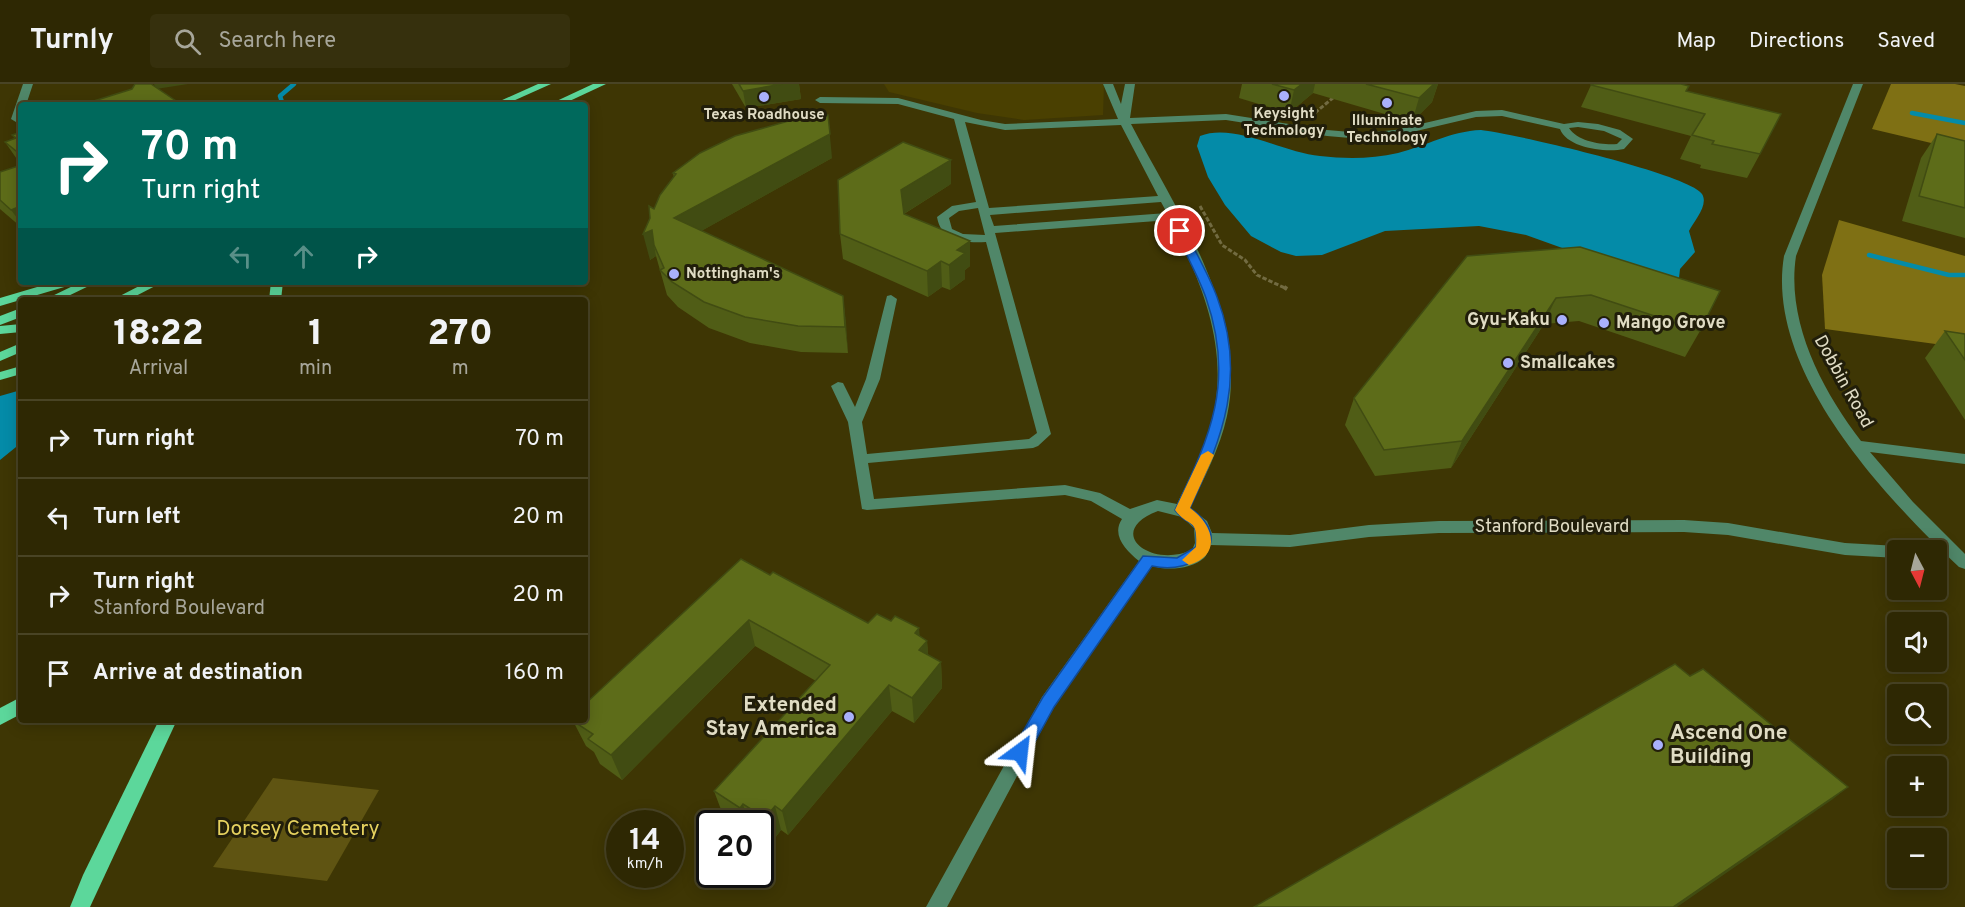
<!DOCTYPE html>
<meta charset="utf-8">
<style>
:root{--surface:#2e2803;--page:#36300d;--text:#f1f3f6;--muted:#a7a69a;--line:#494425}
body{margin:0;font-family:Overpass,sans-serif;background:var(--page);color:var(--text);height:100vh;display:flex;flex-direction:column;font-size:22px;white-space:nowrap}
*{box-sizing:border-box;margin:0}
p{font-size:20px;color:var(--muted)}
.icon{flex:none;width:33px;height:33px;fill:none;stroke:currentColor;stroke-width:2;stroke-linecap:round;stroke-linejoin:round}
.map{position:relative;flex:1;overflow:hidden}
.side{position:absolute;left:18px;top:213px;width:570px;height:426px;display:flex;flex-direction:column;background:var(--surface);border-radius:6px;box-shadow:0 3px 15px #0003,0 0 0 2px var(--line)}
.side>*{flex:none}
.hud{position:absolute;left:18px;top:18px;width:570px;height:183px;border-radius:6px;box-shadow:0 3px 15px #0003,0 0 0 2px var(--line);background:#00695c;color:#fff;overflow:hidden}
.needle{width:39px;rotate:173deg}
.fabs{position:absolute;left:1887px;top:456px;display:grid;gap:12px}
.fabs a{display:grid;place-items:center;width:60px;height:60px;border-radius:6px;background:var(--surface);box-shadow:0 3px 15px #0003,0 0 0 2px var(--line);font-size:30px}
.speed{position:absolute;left:606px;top:726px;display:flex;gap:12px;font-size:30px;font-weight:700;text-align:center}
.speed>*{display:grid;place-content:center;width:78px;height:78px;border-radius:50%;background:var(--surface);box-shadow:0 3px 15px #0003,0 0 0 2px var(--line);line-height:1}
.speed small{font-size:15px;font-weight:400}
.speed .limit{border:3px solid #111;border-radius:9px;background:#fff;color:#111}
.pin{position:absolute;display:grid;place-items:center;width:51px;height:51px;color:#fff;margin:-26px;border:3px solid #fff;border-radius:50%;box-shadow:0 2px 6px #0007}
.me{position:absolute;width:66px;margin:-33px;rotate:30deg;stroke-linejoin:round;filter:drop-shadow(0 0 4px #0008)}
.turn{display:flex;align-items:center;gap:21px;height:126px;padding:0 24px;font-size:27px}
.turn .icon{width:78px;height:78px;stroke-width:2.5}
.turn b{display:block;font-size:42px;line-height:51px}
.lanes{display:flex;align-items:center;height:57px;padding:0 24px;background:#0003;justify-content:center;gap:30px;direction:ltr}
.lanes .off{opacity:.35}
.eta{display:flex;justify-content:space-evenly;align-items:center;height:102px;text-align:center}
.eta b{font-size:36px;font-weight:800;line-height:42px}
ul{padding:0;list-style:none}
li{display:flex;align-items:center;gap:18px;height:78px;padding:0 24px;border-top:2px solid var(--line)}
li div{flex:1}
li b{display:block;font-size:22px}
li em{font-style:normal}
header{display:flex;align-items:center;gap:36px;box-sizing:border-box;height:84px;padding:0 30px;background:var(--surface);border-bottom:2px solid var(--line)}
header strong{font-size:28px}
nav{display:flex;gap:33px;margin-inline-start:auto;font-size:21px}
.search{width:420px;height:54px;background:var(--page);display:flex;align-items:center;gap:15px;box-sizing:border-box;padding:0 21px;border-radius:6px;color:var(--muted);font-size:22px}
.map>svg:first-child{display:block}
.built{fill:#4a4001}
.green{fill:#5f5412}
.forest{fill:#7f7014}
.water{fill:#048ba8}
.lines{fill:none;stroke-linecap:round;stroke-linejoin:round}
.stream{stroke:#048ba8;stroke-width:4.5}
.path-far1{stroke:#726b41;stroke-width:3;stroke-dasharray:4.5 2;stroke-linecap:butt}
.path{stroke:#726b41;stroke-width:4;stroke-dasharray:5 3;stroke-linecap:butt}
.minor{fill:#508769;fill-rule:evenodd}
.major{fill:#5cd79b;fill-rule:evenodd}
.wall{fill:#505d16}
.shaded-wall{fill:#414c12}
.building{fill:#5d6c19;stroke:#414c12;stroke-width:1.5}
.route{fill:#1a73e8;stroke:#114b97;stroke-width:1.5}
.slow{fill:#f59e0b}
.poi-dot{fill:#a9b0fc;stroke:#211e0a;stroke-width:2}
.labels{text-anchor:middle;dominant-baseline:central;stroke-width:6;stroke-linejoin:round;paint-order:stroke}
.far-poi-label{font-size:15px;font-weight:bold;fill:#e0dcc4;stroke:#211e0a}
.poi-label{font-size:18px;font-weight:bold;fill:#e0dcc4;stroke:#211e0a;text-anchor:start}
.street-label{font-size:18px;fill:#e0dcc4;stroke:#211e0a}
.near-poi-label{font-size:21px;font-weight:bold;fill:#e0dcc4;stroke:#211e0a;text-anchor:end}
.near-park-label{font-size:21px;fill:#e6d25f;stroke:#211e0a}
</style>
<header>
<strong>Turnly</strong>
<div class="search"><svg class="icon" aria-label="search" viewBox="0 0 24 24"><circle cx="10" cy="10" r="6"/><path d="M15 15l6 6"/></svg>Search here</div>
<nav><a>Map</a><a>Directions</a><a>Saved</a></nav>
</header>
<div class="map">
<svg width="1965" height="823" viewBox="0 0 1965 823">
<rect width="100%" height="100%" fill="#3e3604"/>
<!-- built -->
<polygon class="built" points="884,0 1104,0 1103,31 1024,36 977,29 889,8"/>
<!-- green -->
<polygon class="green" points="273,694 379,706 327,797 213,783"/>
<!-- forest -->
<g class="forest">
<polygon points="1891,0 1955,0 1965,2 1965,67 1872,45"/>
<polygon points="1839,136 1965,172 1965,264 1825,245 1822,191"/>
</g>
<!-- water -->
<g class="water">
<path d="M1481,46C1511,49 1690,90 1702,110C1709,121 1694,137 1689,147L1695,168L1680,185L1679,194L1579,170L1526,151L1479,142L1385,147L1322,171L1296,172L1281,168L1251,152L1225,121L1208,93L1197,62L1200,52C1234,38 1284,69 1320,72C1346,75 1372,75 1398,69C1426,62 1451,47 1481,46Z"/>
<polygon points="21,306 21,359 0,376 0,312"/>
</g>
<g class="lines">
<!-- stream -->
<g class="stream">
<polyline points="283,21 280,12 294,0"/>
<polyline points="1912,29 1965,39"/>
<polyline points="1869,171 1949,191 1965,191"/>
</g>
<!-- path-far1 -->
<g class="path-far1">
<polyline points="1310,33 1334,13"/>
<polyline points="1200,122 1222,161 1245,176 1257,191 1287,205"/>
</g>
<!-- path -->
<polyline class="path" points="1284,203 1287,205"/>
<!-- minor -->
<g class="minor">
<polygon points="23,0 33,0 26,21 21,21 21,35 16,38 11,35"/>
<path d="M1103,0H1113L1121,20L1125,0H1135L1130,34L1226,30L1327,46L1362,49L1395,46L1476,27L1502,26L1564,40L1578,38L1598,40L1620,46L1633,55L1624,65C1606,69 1567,64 1560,45L1502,32L1476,33L1395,52L1362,55L1327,52L1226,36L1131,40C1176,126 1249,231 1227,332C1220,364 1204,394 1190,424L1207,437L1212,449L1290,451L1369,441L1439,437L1684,436L1728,439L1845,459L1898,462L1905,466H1898V474L1845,471L1728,451L1684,448L1439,449L1369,453L1290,463L1210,461C1209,464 1207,471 1204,474C1192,485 1167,487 1152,482L1054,623L947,823H926L1042,613L1139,477C1126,467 1111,451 1122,435L1091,417L1065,411L867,426L862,425L848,338L831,302L838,298L843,299L855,323L866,295L887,212L891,211L897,215L880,295L862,338L867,370L1029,355L1037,349L986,158C965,159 941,158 937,133L952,122L976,118L954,35L898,20L820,19L815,16L820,13L898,14L981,36L1005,40L1118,35ZM965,38L1005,46L1121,41L1158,112L989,124ZM1578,43L1604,47L1622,55L1617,60C1602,61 1578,58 1569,44ZM1161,118L1167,129L994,142L990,131ZM978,124L985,151L963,150L952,145L949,134L959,127ZM1170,136C1203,200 1232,270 1210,343C1202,370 1189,395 1177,420L1157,416L1130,425L1100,409L1065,401L874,415L868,379L1033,364L1038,362L1051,350L995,149ZM1158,427L1182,433L1194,444L1195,459L1192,466C1149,485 1104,447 1158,427Z"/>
<path d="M1853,0H1863L1796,172C1786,238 1822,306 1861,357L1965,370V380L1870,368L1913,418L1965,470V485L1959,483C1883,411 1765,286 1784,172Z"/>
</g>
<!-- major -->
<g class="major">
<polygon points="538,0 551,0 504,21 491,21"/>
<polygon points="593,0 606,0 561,21 548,21"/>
<polygon points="54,198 73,198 71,201 0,222 0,214"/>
<polygon points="81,198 97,198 60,216 44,216"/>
<polygon points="147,198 163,198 128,216 112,216"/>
<polygon points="271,198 283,198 281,216 269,216"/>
<polygon points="21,224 21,233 0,241 0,232"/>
<polygon points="21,240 21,248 0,250 0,242"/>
<polygon points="21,259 21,268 0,277 0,268"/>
<polygon points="21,282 21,290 0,296 0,288"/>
<polygon points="21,613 21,630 0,641 0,624"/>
<polygon points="159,636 177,636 90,823 70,823 83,791"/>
</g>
</g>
<!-- wall -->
<g class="wall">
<polygon points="732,0 799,0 801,15 746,24"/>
<polygon points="1242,0 1438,0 1432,18 1412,38 1313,9 1289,29 1239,14"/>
<polygon points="1591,1 1687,7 1760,70 1747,94 1700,84 1701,81 1680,75 1691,52 1581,23"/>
<polygon points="21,48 21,81 5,58 15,55 12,51"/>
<polygon points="1937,50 1965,57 1965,154 1902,137 1921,74"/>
<polygon points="832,74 701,147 843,212 848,269 801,268 750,259 709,244 678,223 667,211 656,172 650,176 650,134 654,125 674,94 673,89"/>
<polygon points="21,81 21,143 0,125 0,88"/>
<polygon points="951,100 904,130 970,182 965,186 965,195 950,206 942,203 928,213 843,175 840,150"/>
<polygon points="1580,163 1700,247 1685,273 1579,237 1544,240 1451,384 1375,392 1345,341 1354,314"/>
<polygon points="1945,247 1965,250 1965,336 1925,274"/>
<polygon points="770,491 868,539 920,552 927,557 928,571 941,578 942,604 914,639 892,627 788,751 781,746 772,758 760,750 760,740 735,740 723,731 714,707 816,597 755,562 622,696 600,680 594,668 586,662 573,637"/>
</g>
<!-- shaded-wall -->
<g class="shaded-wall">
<polygon points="154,0 188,0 156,5"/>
<polygon points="782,0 799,0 801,15 746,24 743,7"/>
<polygon points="1302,0 1315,0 1313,9 1289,29 1294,6"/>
<polygon points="1434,0 1438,0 1432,18 1412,38 1419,14"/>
<polygon points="828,31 832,74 680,159 674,134"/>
<polygon points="951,76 951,100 902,131 901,106"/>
<polygon points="21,122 21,139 11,126"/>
<polygon points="652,146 654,161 656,172 650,176 643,150"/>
<polygon points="970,157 970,182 965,186 965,195 950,206 949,181 957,166"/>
<polygon points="941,177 942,203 928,213 927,187"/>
<polygon points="843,212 846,238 848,269 845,243"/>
<polygon points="1556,214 1544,240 1451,384 1462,357"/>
<polygon points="749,536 755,562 622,696 611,671"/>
<polygon points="919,544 921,565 927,557 929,583 921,592 915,549"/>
<polygon points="941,578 942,604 914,639 912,614"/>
<polygon points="889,601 892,627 788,751 782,727"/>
<polygon points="1848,703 1833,715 1677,823 1673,823"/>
<polygon points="743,720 749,740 745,740 740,724"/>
<polygon points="775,722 781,746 772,758 765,734"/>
</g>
<!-- building -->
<g class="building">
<polygon points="135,0 151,0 182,21 81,21 132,5"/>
<polygon points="739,0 782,0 743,7"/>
<polygon points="1272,0 1302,0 1294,6"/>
<polygon points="1366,0 1434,0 1419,14"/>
<polygon points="1591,0 1681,0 1689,2 1686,7 1781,30 1760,70 1712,60 1714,57 1692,51 1705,30 1591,1"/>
<polygon points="828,31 830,50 674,134 843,212 845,243 798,242 745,233 704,218 672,198 660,186 664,184 654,161 652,146 643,150 650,134 649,122 654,125 660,111 676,90 673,89 700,69 735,52 792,36"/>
<polygon points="21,48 21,71 5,58 16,54 12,51"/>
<polygon points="1937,50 1965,57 1965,124 1919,112"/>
<polygon points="903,58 951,76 901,106 904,130 970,157 957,166 965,169 949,181 941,177 927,187 840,150 838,96"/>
<polygon points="21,81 21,122 11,126 0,116 0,88"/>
<polygon points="1580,163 1720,207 1700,247 1591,211 1556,214 1462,357 1384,366 1354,314 1467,172"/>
<polygon points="1945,247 1965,250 1965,276"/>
<polygon points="741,475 770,491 773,488 868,539 877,530 891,537 895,532 919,544 915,549 927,557 919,566 941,578 912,614 889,601 782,727 775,722 765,734 743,720 740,724 714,707 830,581 749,536 611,671 588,655 593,650 573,637 585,636 585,620"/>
<polygon points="1675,580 1690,592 1703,585 1848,703 1673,823 1254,823"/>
</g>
<!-- route -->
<path class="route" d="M1180,144L1185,147C1196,169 1209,191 1217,213C1247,292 1223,352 1190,424C1238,457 1195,492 1152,482L1054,623L1026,674L1020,676L1014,674L1011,668L1043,613L1143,472L1177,474L1196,463C1198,432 1189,445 1175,426C1211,351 1235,297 1206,214C1198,191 1185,169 1175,147Z"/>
<!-- slow -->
<path class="slow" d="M1208,367L1214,371L1190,424C1213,440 1223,471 1189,481L1182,476L1196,463C1198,432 1189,445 1175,426L1201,371Z"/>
<!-- markers -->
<g class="poi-dot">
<circle cx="1284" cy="12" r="6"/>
<circle cx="764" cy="13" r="6"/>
<circle cx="1387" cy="19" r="6"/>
<circle cx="674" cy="190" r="6"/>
<circle cx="1562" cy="236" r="6"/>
<circle cx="1604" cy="239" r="6"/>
<circle cx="1508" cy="279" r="6"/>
<circle cx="849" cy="633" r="6"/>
<circle cx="1658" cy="661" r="6"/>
</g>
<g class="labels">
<!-- far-poi labels -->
<g class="far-poi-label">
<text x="1284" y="30">Keysight<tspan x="1284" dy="17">Technology</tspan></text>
<text x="764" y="31">Texas Roadhouse</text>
<text x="1387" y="37">Illuminate<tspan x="1387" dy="17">Technology</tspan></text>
<text x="686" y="190" text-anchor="start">Nottingham's</text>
</g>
<!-- poi labels -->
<g class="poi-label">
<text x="1550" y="236" text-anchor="end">Gyu-Kaku</text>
<text x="1616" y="239">Mango Grove</text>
<text x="1520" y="279">Smallcakes</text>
</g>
<!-- street labels -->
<g class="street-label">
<text transform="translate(1843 298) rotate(61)">Dobbin Road</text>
<text x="1552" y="443">Stanford Boulevard</text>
</g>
<!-- near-poi labels -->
<g class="near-poi-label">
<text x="837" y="621">Extended<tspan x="837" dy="24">Stay America</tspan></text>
<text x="1670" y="649" text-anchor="start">Ascend One<tspan x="1670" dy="24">Building</tspan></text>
</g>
<!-- near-park labels -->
<g class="near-park-label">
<text x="298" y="745">Dorsey Cemetery</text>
</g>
</g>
</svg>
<div class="fabs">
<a><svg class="needle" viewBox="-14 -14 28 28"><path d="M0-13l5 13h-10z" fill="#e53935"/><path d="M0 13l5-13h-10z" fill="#a7a69a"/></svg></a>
<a><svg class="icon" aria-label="sound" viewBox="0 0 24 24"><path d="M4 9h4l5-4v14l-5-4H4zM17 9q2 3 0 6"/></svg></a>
<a><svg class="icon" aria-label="search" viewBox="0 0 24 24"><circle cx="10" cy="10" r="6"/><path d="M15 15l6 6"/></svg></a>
<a>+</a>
<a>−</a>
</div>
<div class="speed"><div>14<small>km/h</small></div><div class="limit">20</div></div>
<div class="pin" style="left:1180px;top:147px;background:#d93025"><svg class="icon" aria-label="arrive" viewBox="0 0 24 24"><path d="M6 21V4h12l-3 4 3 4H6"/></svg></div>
<svg class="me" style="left:1020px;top:668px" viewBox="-20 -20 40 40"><path d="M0-17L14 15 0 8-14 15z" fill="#1a73e8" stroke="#fff" stroke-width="4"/></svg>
<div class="hud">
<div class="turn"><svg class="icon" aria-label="right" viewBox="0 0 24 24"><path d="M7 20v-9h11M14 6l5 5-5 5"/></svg><div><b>70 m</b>Turn right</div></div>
<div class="lanes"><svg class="icon off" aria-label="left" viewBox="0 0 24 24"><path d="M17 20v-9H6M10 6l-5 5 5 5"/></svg><svg class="icon off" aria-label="ahead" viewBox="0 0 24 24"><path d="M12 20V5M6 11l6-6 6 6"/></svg><svg class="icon" aria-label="right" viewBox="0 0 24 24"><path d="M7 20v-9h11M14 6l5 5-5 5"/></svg></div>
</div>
<section class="side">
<div class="eta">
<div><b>18:22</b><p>Arrival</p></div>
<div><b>1</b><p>min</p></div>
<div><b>270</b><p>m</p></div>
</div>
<ul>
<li><svg class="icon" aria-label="right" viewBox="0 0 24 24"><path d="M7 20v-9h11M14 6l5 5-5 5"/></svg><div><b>Turn right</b></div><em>70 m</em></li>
<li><svg class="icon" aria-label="left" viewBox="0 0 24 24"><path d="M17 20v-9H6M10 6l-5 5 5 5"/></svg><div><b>Turn left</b></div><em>20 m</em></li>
<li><svg class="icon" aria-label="right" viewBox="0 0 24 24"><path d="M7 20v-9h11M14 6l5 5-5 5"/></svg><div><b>Turn right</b><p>Stanford Boulevard</p></div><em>20 m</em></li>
<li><svg class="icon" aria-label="arrive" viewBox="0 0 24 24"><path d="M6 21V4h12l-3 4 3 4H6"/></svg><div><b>Arrive at destination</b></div><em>160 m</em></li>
</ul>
</section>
</div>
